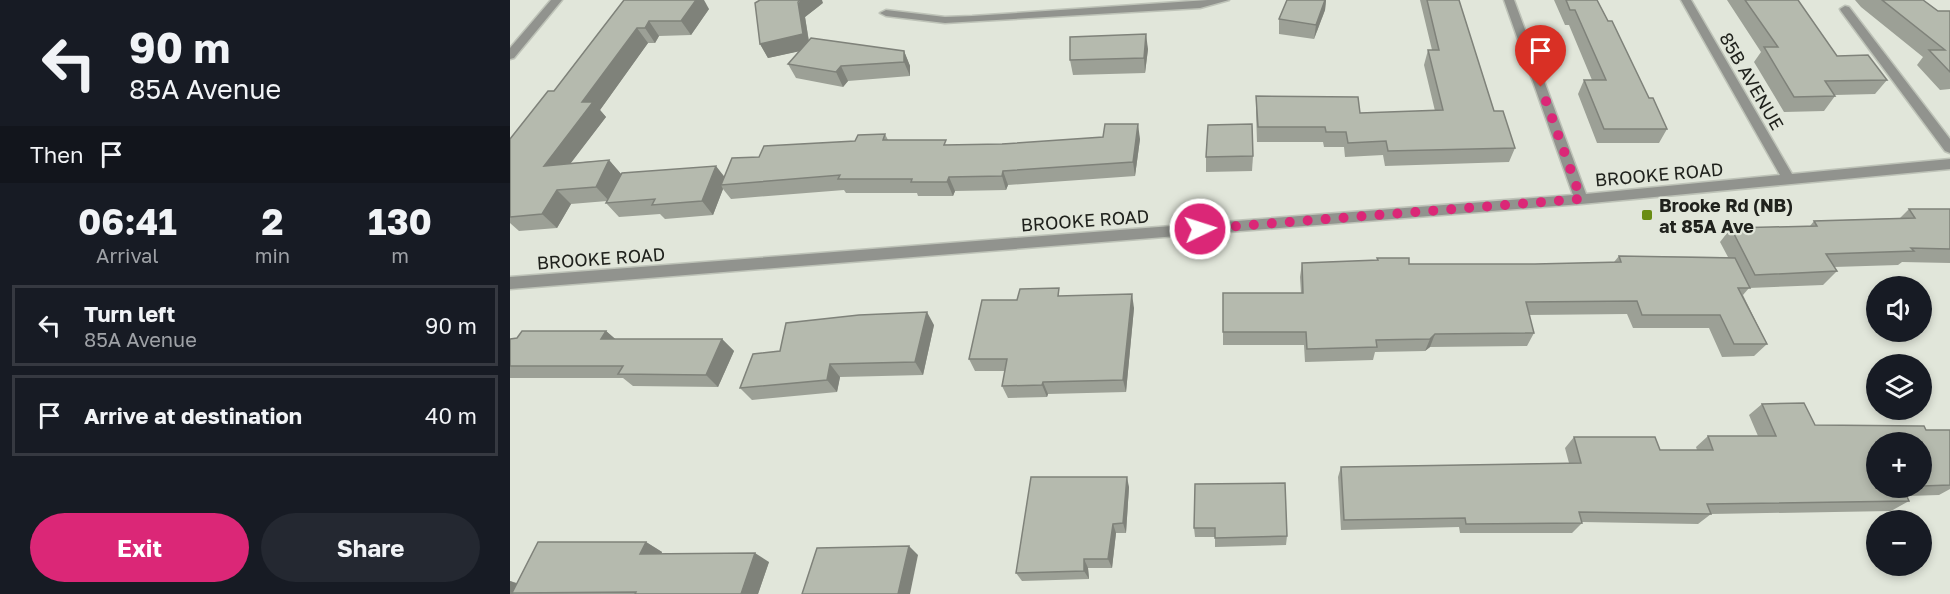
<!DOCTYPE html>
<meta charset="utf-8">
<style>
:root{--surface:#171b24;--page:#242831;--text:#f1f3f6;--muted:#9ea1a6;--line:#363941;--accent:#db2777}
body{margin:0;font-family:"Golos Text",sans-serif;background:var(--page);color:var(--text);height:100vh;display:flex;flex-direction:column;font-size:22px;white-space:nowrap}
*{box-sizing:border-box;margin:0}
p{font-size:20px;color:var(--muted)}
.icon{flex:none;width:33px;height:33px;fill:none;stroke:currentColor;stroke-width:2;stroke-linecap:round;stroke-linejoin:round}
.map{position:relative;flex:1;overflow:hidden}
.side{display:flex;flex-direction:column;background:var(--surface);width:510px}
.side>*{flex:none}
.guide{background:#171b24;color:var(--text);overflow:hidden}
.tools{position:absolute;left:1356px;top:276px;display:grid;gap:12px}
.tools a{display:grid;place-items:center;width:66px;height:66px;border-radius:50%;background:var(--surface);box-shadow:0 3px 9px #0003;font-size:30px}
.pin{position:absolute;display:grid;place-items:center;width:51px;height:51px;color:#fff;margin:-62px -26px;border-radius:50% 50% 50% 0;rotate:-45deg;box-shadow:0 0 6px #0007}
.pin .icon{rotate:45deg}
.me{position:absolute;width:66px;margin:-33px;rotate:86deg;stroke-linejoin:round;filter:drop-shadow(0 0 4px #0008)}
.turn{display:flex;align-items:center;gap:21px;height:126px;padding:0 30px;font-size:27px}
.turn .icon{width:78px;height:78px;stroke-width:2.5}
.turn b{display:block;font-size:42px;line-height:51px}
.then{display:flex;align-items:center;height:57px;padding:0 30px;background:#0003;gap:12px;font-size:22px}
.eta{display:flex;justify-content:space-evenly;align-items:center;height:102px;text-align:center}
.eta b{font-size:36px;font-weight:700;line-height:42px}
.primary-button{display:flex;gap:12px;margin-top:auto;padding:12px 30px}
.primary-button a{flex:1;height:69px;border-radius:36px;background:var(--accent);color:#fff;font-size:24px;font-weight:700;line-height:69px;text-align:center}
.primary-button a+a{background:var(--page);color:var(--text)}
ul{padding:0;list-style:none}
li{display:flex;align-items:center;gap:18px;height:81px;margin:0 12px 9px;padding:0 18px;border:3px solid var(--line);border-radius:0px}
li div{flex:1}
li b{display:block;font-size:22px}
li em{font-style:normal}
main{display:flex;flex:1;min-height:0}
.map>svg:first-child{display:block}
.lines{fill:none;stroke-linecap:round;stroke-linejoin:round}
.minor-casing{stroke:#bec3b8;stroke-width:3}
.minor{fill:#91938e;fill-rule:evenodd}
.wall{fill:#9ca096;fill-rule:evenodd}
.shaded-wall{fill:#7f827a}
.building{fill:#b5baae;stroke:#7f827a;stroke-width:1.5}
.route{stroke:#db2777;stroke-width:10;stroke-dasharray:0 18}
.poi-dot{fill:#698c13;stroke:#e1e6da;stroke-width:2}
.labels{text-anchor:middle;dominant-baseline:central;stroke-width:4.5;stroke-linejoin:round;paint-order:stroke}
.street-label{font-size:18px;fill:#20221d;stroke:#e1e6da}
.poi-label{font-size:18px;font-weight:bold;fill:#20221d;stroke:#e1e6da;text-anchor:start}
</style>
<main>
<section class="side">
<div class="guide">
<div class="turn"><svg class="icon" aria-label="left" viewBox="0 0 24 24"><path d="M17 20v-9H6M10 6l-5 5 5 5"/></svg><div><b>90 m</b>85A Avenue</div></div>
<div class="then">Then<svg class="icon" aria-label="arrive" viewBox="0 0 24 24"><path d="M6 21V4h12l-3 4 3 4H6"/></svg></div>
</div>
<div class="eta">
<div><b>06:41</b><p>Arrival</p></div>
<div><b>2</b><p>min</p></div>
<div><b>130</b><p>m</p></div>
</div>
<ul>
<li><svg class="icon" aria-label="left" viewBox="0 0 24 24"><path d="M17 20v-9H6M10 6l-5 5 5 5"/></svg><div><b>Turn left</b><p>85A Avenue</p></div><em>90 m</em></li>
<li><svg class="icon" aria-label="arrive" viewBox="0 0 24 24"><path d="M6 21V4h12l-3 4 3 4H6"/></svg><div><b>Arrive at destination</b></div><em>40 m</em></li>
</ul>
<div class="primary-button"><a>Exit</a><a>Share</a></div>
</section>
<div class="map">
<svg width="1440" height="594" viewBox="0 0 1440 594">
<rect width="100%" height="100%" fill="#e1e6da"/>
<g class="lines">
<!-- minor casing -->
<g class="minor-casing">
<g id="minor">
<polygon points="41,0 52,0 4,58 0,59 0,48"/>
<polygon points="698,0 719,0 690,8 435,23 376,16 370,13 376,10 435,17 462,16"/>
<polygon points="994,0 1004,0 1076,194 1270,175 1171,0 1181,0 1282,174 1440,159 1440,169 1071,204 0,289 0,277 1063,195"/>
<polygon points="1335,6 1339,7 1440,139 1440,153 1435,151 1331,11 1330,9"/>
</g>
</g>
<!-- minor -->
<use href="#minor" class="minor"/>
</g>
<!-- wall -->
<g class="wall">
<polygon points="114,0 199,9 181,35 149,36 145,43 138,43 90,110 96,117 60,163 99,160 111,174 214,177 249,157 345,141 375,134 378,140 438,145 492,144 630,139 625,176 498,185 496,190 445,191 443,196 408,196 407,193 336,193 334,190 221,199 213,189 203,215 155,219 150,214 109,217 96,203 97,201 61,204 47,228 9,231 0,223 0,139 44,91"/>
<polygon points="777,0 816,0 815,10 804,39 769,34 769,19"/>
<polygon points="910,0 949,0 984,111 1005,148 999,162 875,166 873,155 835,157 834,147 814,147 813,142 747,142 746,111 746,96 850,113 925,111 914,65 918,50 922,50"/>
<polygon points="1044,0 1087,0 1139,98 1157,129 1149,143 1087,143 1068,94 1074,80 1082,80 1059,25 1055,25"/>
<polygon points="1217,0 1288,0 1327,56 1377,80 1365,94 1325,95 1325,96 1314,111 1274,112 1244,62 1251,52"/>
<polygon points="1345,0 1413,0 1428,11 1440,11 1440,89 1430,90 1407,65 1413,57 1351,7"/>
<polygon points="313,3 295,17 299,41 394,51 400,66 400,76 338,81 333,87 286,78 278,64 289,51 258,58 250,44"/>
<polygon points="638,49 635,73 563,75 560,60"/>
<polygon points="743,156 742,171 696,172 696,157"/>
<polygon points="1399,209 1440,209 1440,263 1392,262 1388,265 1324,267 1327,271 1313,285 1239,288 1233,295 1257,344 1244,356 1212,357 1199,328 1123,328 1117,314 1019,315 1024,333 1017,346 920,347 915,351 865,352 863,360 795,362 794,345 713,345 713,293 791,293 790,277 792,263 867,260 867,258 899,264 1025,264 1104,262 1109,256 1218,257 1210,242 1221,228 1300,226 1304,221 1390,218"/>
<polygon points="552,296 624,308 616,392 538,394 537,397 498,398 492,386 495,371 465,371 459,359 507,300"/>
<polygon points="424,325 413,375 330,377 327,392 242,400 230,388 270,351"/>
<polygon points="96,331 105,339 212,339 224,351 208,387 123,386 113,378 0,378 0,339"/>
<path d="M1252,404L1305,425L1416,430H1440V489L1429,495L1397,496L1399,501L1381,511L1201,514L1188,524L1071,522L1072,523L1062,533H950L949,527L831,530L828,477L831,467L1059,463L1055,448L1064,437L1150,450H1187L1186,447L1198,436H1248L1239,415ZM1412,442V488H1366Z"/>
<polygon points="685,484 777,536 776,545 705,547 705,537 685,537 684,528"/>
<polygon points="619,487 616,533 606,533 602,568 578,568 579,579 512,581 506,573"/>
<polygon points="136,542 152,552 151,554 259,562 248,594 0,594 0,581 7,583"/>
</g>
<!-- shaded-wall -->
<g class="shaded-wall">
<polygon points="186,0 194,0 199,9 181,35 171,21"/>
<polygon points="291,0 312,0 313,3 295,17 300,49 258,58 250,44"/>
<polygon points="815,0 816,0 815,10 804,39 806,25"/>
<polygon points="139,21 149,36 145,43 135,28"/>
<polygon points="127,28 138,43 90,110 96,117 48,180 34,166 72,102"/>
<polygon points="636,34 638,49 635,73 634,58"/>
<polygon points="394,51 400,66 400,76 394,62"/>
<polygon points="331,66 338,81 333,87 326,72"/>
<polygon points="628,124 630,139 625,176 623,162"/>
<polygon points="99,160 112,175 99,201 86,187"/>
<polygon points="206,166 217,180 211,185 213,189 203,215 192,201"/>
<polygon points="493,171 498,185 496,190 492,176"/>
<polygon points="439,177 445,191 443,196 437,182"/>
<polygon points="47,190 61,204 47,228 32,214"/>
<polygon points="622,294 624,308 616,392 613,380"/>
<polygon points="417,312 424,325 413,375 405,362"/>
<polygon points="96,331 110,343 91,339"/>
<polygon points="925,334 920,347 915,351 920,339"/>
<polygon points="212,339 224,351 208,387 196,375"/>
<polygon points="320,364 330,377 327,392 317,380"/>
<polygon points="533,382 538,394 537,397 532,385"/>
<polygon points="617,477 619,487 616,533 613,523"/>
<polygon points="603,524 606,533 602,568 598,559"/>
<polygon points="136,542 152,552 147,563 130,554"/>
<polygon points="399,546 408,555 400,594 388,594"/>
<polygon points="245,553 259,562 248,594 231,594"/>
<polygon points="574,559 578,568 579,579 574,571"/>
<polygon points="0,581 21,589 2,593 5,594 0,594"/>
</g>
<!-- building -->
<g class="building">
<polygon points="114,0 186,0 171,21 139,21 135,28 127,28 72,102 83,102 34,166 99,160 86,187 47,190 32,214 0,217 0,139 38,91 44,91"/>
<polygon points="250,0 291,0 288,2 293,34 250,44 245,3"/>
<polygon points="777,0 815,0 806,25 769,19"/>
<polygon points="917,0 949,0 984,111 993,111 1005,148 878,151 876,141 838,143 836,132 816,132 815,127 748,127 746,96 848,97 850,113 933,110 918,50 929,50"/>
<polygon points="1056,0 1087,0 1098,21 1102,21 1139,98 1143,98 1157,129 1094,129 1074,80 1096,80 1065,10 1060,10"/>
<polygon points="1235,0 1288,0 1327,56 1358,55 1377,80 1315,81 1325,96 1284,97 1254,47 1268,47"/>
<polygon points="1372,0 1413,0 1428,11 1440,11 1440,72 1419,50 1435,50"/>
<polygon points="636,34 634,58 560,60 560,37"/>
<polygon points="301,38 394,51 394,62 331,66 326,72 278,64"/>
<polygon points="595,124 628,124 623,162 493,171 492,176 439,177 437,182 401,182 402,179 328,179 330,175 211,185 222,158 249,157 254,146 345,141 348,135 375,134 373,140 436,140 434,145 492,144 593,137"/>
<polygon points="742,124 743,156 696,157 698,125"/>
<polygon points="206,166 192,201 142,205 145,199 96,203 112,173"/>
<polygon points="1399,209 1440,209 1440,249 1401,248 1404,251 1316,254 1327,271 1245,275 1221,228 1307,226 1304,221 1405,218"/>
<polygon points="1109,256 1225,258 1240,288 1228,288 1257,344 1224,344 1210,315 1132,315 1127,301 1016,302 1024,333 925,334 920,339 866,340 867,347 797,349 796,332 713,332 713,293 793,293 792,263 868,260 867,258 899,258 899,264 1025,264 1111,262"/>
<polygon points="549,288 548,296 622,294 613,380 533,382 532,385 492,386 497,359 459,359 472,300 507,300 510,289"/>
<polygon points="417,312 405,362 320,364 317,380 230,388 243,354 270,351 276,323 349,315"/>
<polygon points="12,331 96,331 91,339 212,339 196,375 108,374 113,366 0,366 0,339 7,338"/>
<polygon points="1294,403 1305,425 1414,426 1416,430 1440,430 1440,485 1412,486 1412,442 1366,442 1366,488 1393,488 1399,501 1197,504 1201,514 1069,512 1072,523 956,524 955,518 834,520 831,467 1071,463 1064,437 1145,437 1150,450 1203,450 1198,436 1266,436 1252,404"/>
<polygon points="521,477 617,477 613,523 603,524 598,559 574,559 574,571 506,573"/>
<polygon points="775,483 777,536 705,538 705,528 684,528 685,484"/>
<polygon points="28,542 136,542 130,554 245,553 231,594 125,594 126,592 2,593"/>
<polygon points="399,546 388,594 292,594 307,548"/>
</g>
<g class="lines">
<!-- route -->
<polyline class="route" points="690,229 1071,199 1031,87"/>
</g>
<!-- markers -->
<rect class="poi-dot" x="1131" y="209" width="12" height="12" rx="3"/>
<g class="labels">
<!-- street labels -->
<g class="street-label">
<text transform="translate(1242 81) rotate(60)">85B AVENUE</text>
<text transform="translate(1149 174) rotate(-5)">BROOKE ROAD</text>
<text transform="translate(575 220) rotate(-4)">BROOKE ROAD</text>
<text transform="translate(91 258) rotate(-4)">BROOKE ROAD</text>
</g>
<!-- poi labels -->
<g class="poi-label">
<text x="1149" y="205">Brooke Rd (NB)<tspan x="1149" dy="21">at 85A Ave</tspan></text>
</g>
</g>
</svg>
<div class="tools">
<a><svg class="icon" aria-label="sound" viewBox="0 0 24 24"><path d="M4 9h4l5-4v14l-5-4H4zM17 9q2 3 0 6"/></svg></a>
<a><svg class="icon" aria-label="layers" viewBox="0 0 24 24"><path d="M12 4l9 5-9 5-9-5zM3 14l9 5 9-5"/></svg></a>
<a>+</a>
<a>−</a>
</div>
<div class="pin" style="left:1031px;top:87px;background:#d93025"><svg class="icon" aria-label="arrive" viewBox="0 0 24 24"><path d="M6 21V4h12l-3 4 3 4H6"/></svg></div>
<svg class="me" style="left:690px;top:229px" viewBox="-20 -20 40 40"><circle r="17" fill="#db2777" stroke="#fff" stroke-width="3"/><path d="M0-11L8 9 0 5-8 9z" fill="#fff"/></svg>
</div>
</main>
